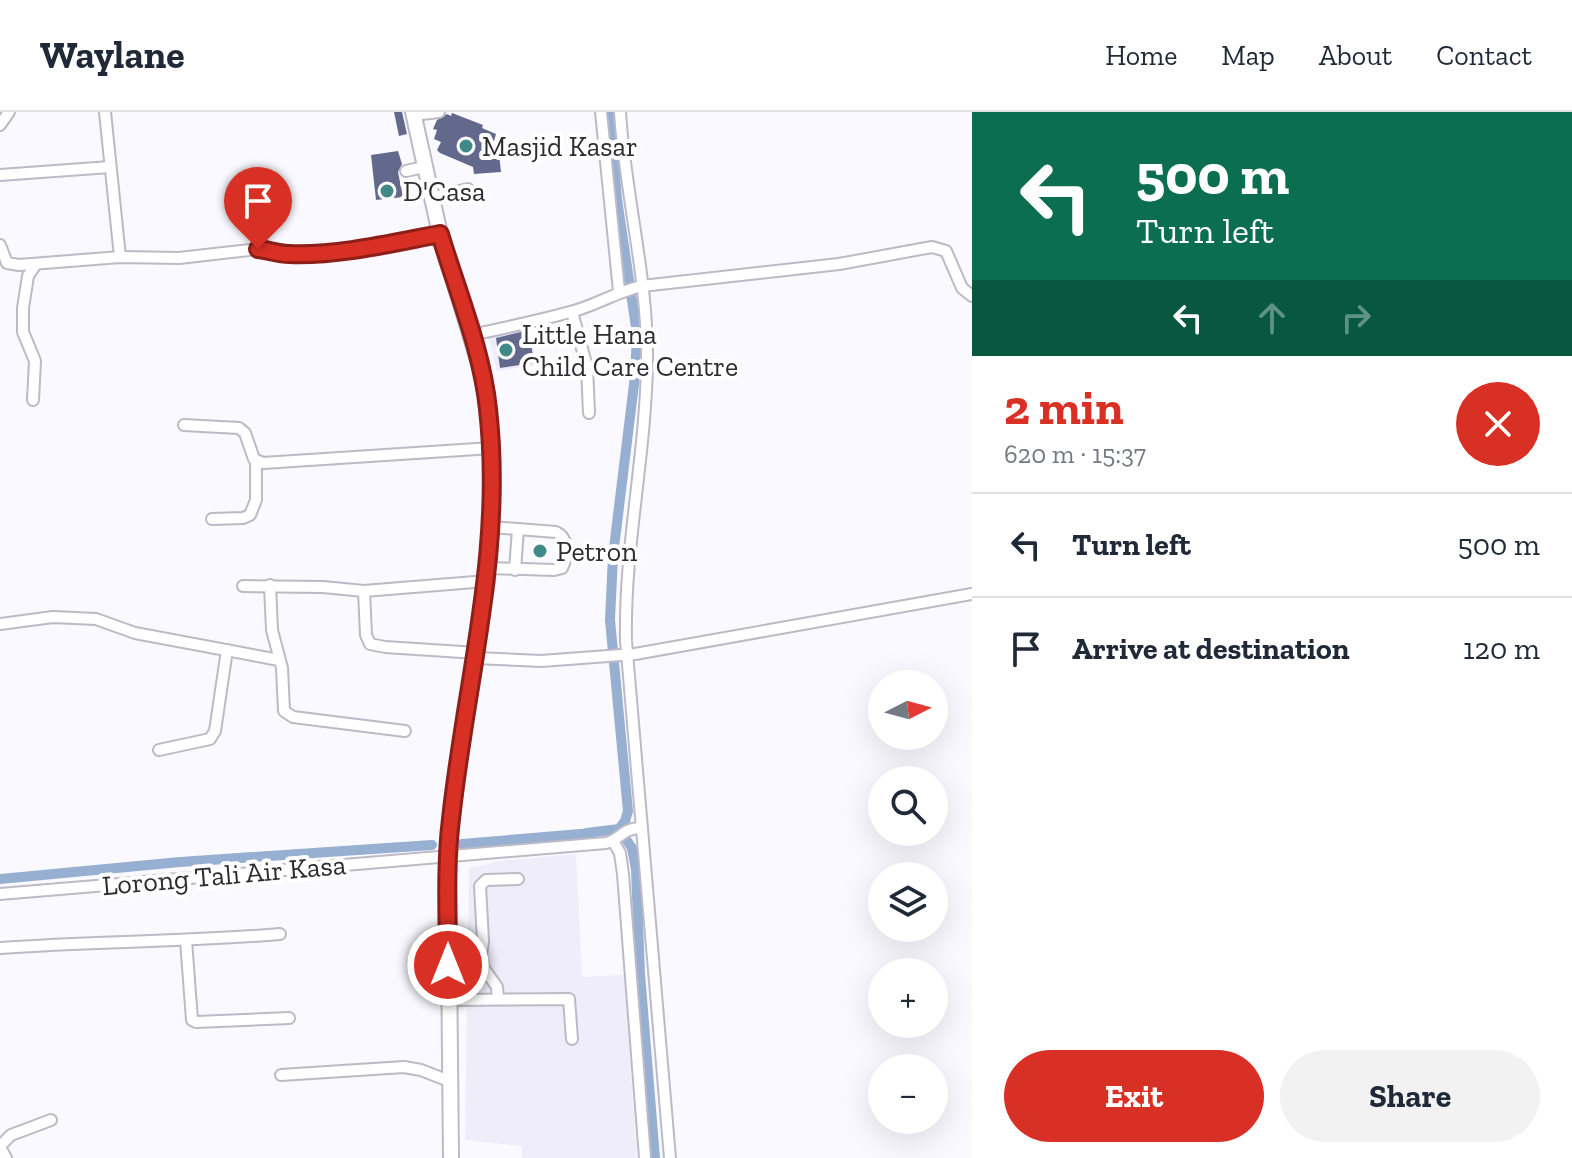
<!DOCTYPE html>
<meta charset="utf-8">
<style>
:root{--surface:#fff;--page:#f2f2f3;--text:#1f2937;--muted:#747a83;--line:#e0e1e3;--accent:#d93025}
body{margin:0;font-family:"Zilla Slab",serif;background:var(--page);color:var(--text);height:100vh;display:flex;flex-direction:column;font-size:30px;white-space:nowrap}
*{box-sizing:border-box;margin:0}
p{font-size:26px;color:var(--muted)}
.icon{flex:none;width:44px;height:44px;fill:none;stroke:currentColor;stroke-width:2;stroke-linecap:round;stroke-linejoin:round}
.map{position:relative;flex:1;overflow:hidden}
.drawer{display:flex;flex-direction:column;background:var(--surface);width:600px}
.drawer>*{flex:none}
.guide{background:#0b6e4f;color:#fff;overflow:hidden}
.needle{width:52px;rotate:84deg}
.buttons{position:absolute;left:868px;top:558px;display:grid;gap:16px}
.buttons a{display:grid;place-items:center;width:80px;height:80px;border-radius:50%;background:var(--surface);box-shadow:0 8px 32px #0002;font-size:40px}
.pin{position:absolute;display:grid;place-items:center;width:68px;height:68px;color:#fff;margin:-82px -34px;border-radius:50% 50% 50% 0;rotate:-45deg;box-shadow:0 0 8px #0007}
.pin .icon{rotate:45deg}
.me{position:absolute;width:88px;margin:-44px;rotate:0deg;stroke-linejoin:round;filter:drop-shadow(0 0 6px #0008)}
.turn{display:flex;align-items:center;gap:28px;height:168px;padding:0 32px;font-size:36px}
.turn .icon{width:104px;height:104px;stroke-width:2.5}
.turn b{display:block;font-size:56px;line-height:68px}
.lanes{display:flex;align-items:center;height:76px;padding:0 32px;background:#0003;justify-content:center;gap:40px;direction:ltr}
.lanes .off{opacity:.35}
.round{display:grid;place-items:center;flex:none;width:84px;height:84px;border-radius:42px;background:var(--page)}
.headline{display:flex;align-items:center;justify-content:space-between;height:136px;padding:0 32px}
h1{font-size:48px;font-weight:700;line-height:60px;color:var(--accent)}
.action{display:flex;gap:16px;margin-top:auto;padding:16px 32px}
.action a{flex:1;height:92px;border-radius:48px;background:var(--accent);color:#fff;font-size:32px;font-weight:700;line-height:92px;text-align:center}
.action a+a{background:var(--page);color:var(--text)}
ul{padding:0;list-style:none}
li{display:flex;align-items:center;gap:24px;height:104px;padding:0 32px;border-top:2px solid var(--line)}
li div{flex:1}
li b{display:block;font-size:30px}
li em{font-style:normal}
header{display:flex;align-items:center;gap:48px;box-sizing:border-box;height:112px;padding:0 40px;background:var(--surface);border-bottom:2px solid var(--line)}
header strong{font-size:38px}
nav{display:flex;gap:44px;margin-inline-start:auto;font-size:28px}
main{display:flex;flex:1;min-height:0}
.map>svg:first-child{display:block}
.built{fill:#efedf9}
.lines{fill:none;stroke-linecap:round;stroke-linejoin:round}
.canal{stroke:#97b0d2;stroke-width:10}
.building{fill:#62698d}
.minor-casing{stroke:#bcbac6;stroke-width:14}
.highway-casing{stroke:#bcbac6;stroke-width:18}
.minor{stroke:#fff;stroke-width:10}
.highway{stroke:#fff;stroke-width:14}
.route-casing{stroke:#8d1f18;stroke-width:20}
.route{stroke:#d93025;stroke-width:14}
.poi-dot{fill:#418989;stroke:#fff;stroke-width:3}
.labels{text-anchor:middle;dominant-baseline:central;stroke-width:8;stroke-linejoin:round;paint-order:stroke}
.poi-label{font-size:28px;fill:#2c2b30;stroke:#fff;text-anchor:start}
.street-label{font-size:28px;fill:#2c2b30;stroke:#fff}
</style>
<header>
<strong>Waylane</strong>
<nav><a>Home</a><a>Map</a><a>About</a><a>Contact</a></nav>
</header>
<main>
<div class="map">
<svg width="972" height="1046" viewBox="0 0 972 1046">
<rect width="100%" height="100%" fill="#faf9ff"/>
<!-- built -->
<g class="built">
<polygon points="530,213 536,253 497,259 487,222"/>
<polygon points="576,742 582,865 624,863 637,1046 522,1046 522,1034 465,1028 469,756 500,749"/>
</g>
<g class="lines">
<!-- canal -->
<g class="canal">
<polyline points="587,721 619,717 625,709 628,699 610,508 613,444 635,264 637,222 617,87 610,0"/>
<polyline points="623,723 632,736 636,757 640,862 655,1046"/>
<polyline points="462,732 593,721"/>
<polyline points="0,767 180,750 432,733"/>
</g>
</g>
<!-- building -->
<g class="building">
<polygon points="394,0 402,0 407,22 399,24"/>
<polygon points="452,1 483,13 482,16 496,22 490,43 499,42 501,60 474,62 473,55 440,41 437,38 441,30 434,27 437,18 433,17 437,8 447,2 451,4"/>
<polygon points="398,39 402,52 398,60 403,85 376,88 371,43"/>
<polygon points="529,218 534,251 500,256 496,226"/>
</g>
<g class="lines">
<!-- minor casing -->
<g class="minor-casing">
<g id="minor">
<polyline points="105,0 120,145"/>
<polyline points="601,0 619,179"/>
<path d="M620,0C625,83 648,165 647,249C646,343 624,435 626,529L670,1046"/>
<polyline points="413,3 439,0"/>
<polyline points="0,13 9,0"/>
<polyline points="406,59 424,55"/>
<polyline points="0,63 110,55"/>
<polyline points="431,86 468,77"/>
<polyline points="0,133 7,151 19,153 120,145 179,146 258,137 290,142 317,141 380,133 440,122"/>
<polyline points="572,200 587,255 589,301"/>
<path d="M472,223C507,215 543,208 577,198C600,191 619,179 642,174L839,152L932,135L946,139L962,176L972,184"/>
<polyline points="33,288 35,249 23,220 23,196 28,164 36,152"/>
<polyline points="184,313 239,316 245,321 254,347 263,351 492,336"/>
<polyline points="212,407 243,406 250,403 256,388 256,350"/>
<path d="M488,456L554,458L562,456C568,444 569,426 556,420L491,415"/>
<polyline points="515,458 518,417"/>
<polyline points="270,473 272,518 282,556 284,599 293,605 405,619"/>
<polyline points="243,474 323,475 364,479 487,469"/>
<polyline points="364,479 366,523 370,532 385,535 477,541"/>
<polyline points="0,512 53,505 96,507 135,521 279,548"/>
<polyline points="476,546 541,549 635,542 972,482"/>
<polyline points="159,638 210,627 215,619 227,538"/>
<polyline points="613,729 620,741 623,762 645,1046"/>
<path d="M0,782L606,731C622,727 621,716 642,716"/>
<polyline points="186,828 192,908 196,910 289,906"/>
<path d="M0,836C93,829 187,830 280,822"/>
<polyline points="498,887 497,875 483,855 481,844 483,829 480,774 486,768 518,767"/>
<polyline points="449,888 569,887 572,927"/>
<polyline points="281,963 404,955 421,958 449,969"/>
<polyline points="0,1034 11,1023 51,1008"/>
<polyline points="0,1035 6,1046"/>
</g>
</g>
<!-- highway casing -->
<g class="highway-casing">
<polyline id="highway" points="413,0 440,122 480,255 488,294 492,336 491,415 487,469 455,676 448,743 451,1046"/>
</g>
<!-- minor -->
<use href="#minor" class="minor"/>
<!-- highway -->
<use href="#highway" class="highway"/>
</g>
<g class="lines">
<!-- route casing -->
<g class="route-casing">
<path id="route" d="M258,137C268,138 278,142 289,142C339,144 392,131 440,122C457,179 482,238 488,297C504,440 466,567 451,707C445,755 448,805 448,853"/>
</g>
<!-- route -->
<use href="#route" class="route"/>
</g>
<!-- markers -->
<g class="poi-dot">
<circle cx="466" cy="34" r="8"/>
<circle cx="387" cy="79" r="8"/>
<circle cx="506" cy="238" r="8"/>
<circle cx="540" cy="439" r="8"/>
</g>
<g class="labels">
<!-- poi labels -->
<g class="poi-label">
<text x="482" y="34">Masjid Kasar</text>
<text x="403" y="79">D'Casa</text>
<text x="522" y="222">Little Hana<tspan x="522" dy="32">Child Care Centre</tspan></text>
<text x="556" y="439">Petron</text>
</g>
<!-- street labels -->
<g class="street-label">
<text transform="translate(224 763) rotate(-5)">Lorong Tali Air Kasa</text>
</g>
</g>
</svg>
<div class="buttons">
<a><svg class="needle" viewBox="-14 -14 28 28"><path d="M0-13l5 13h-10z" fill="#e53935"/><path d="M0 13l5-13h-10z" fill="#747a83"/></svg></a>
<a><svg class="icon" aria-label="search" viewBox="0 0 24 24"><circle cx="10" cy="10" r="6"/><path d="M15 15l6 6"/></svg></a>
<a><svg class="icon" aria-label="layers" viewBox="0 0 24 24"><path d="M12 4l9 5-9 5-9-5zM3 14l9 5 9-5"/></svg></a>
<a>+</a>
<a>−</a>
</div>
<div class="pin" style="left:258px;top:137px;background:#d93025"><svg class="icon" aria-label="arrive" viewBox="0 0 24 24"><path d="M6 21V4h12l-3 4 3 4H6"/></svg></div>
<svg class="me" style="left:448px;top:853px" viewBox="-20 -20 40 40"><circle r="17" fill="#d93025" stroke="#fff" stroke-width="3"/><path d="M0-11L8 9 0 5-8 9z" fill="#fff"/></svg>
</div>
<section class="drawer">
<div class="guide">
<div class="turn"><svg class="icon" aria-label="left" viewBox="0 0 24 24"><path d="M17 20v-9H6M10 6l-5 5 5 5"/></svg><div><b>500 m</b>Turn left</div></div>
<div class="lanes"><svg class="icon" aria-label="left" viewBox="0 0 24 24"><path d="M17 20v-9H6M10 6l-5 5 5 5"/></svg><svg class="icon off" aria-label="ahead" viewBox="0 0 24 24"><path d="M12 20V5M6 11l6-6 6 6"/></svg><svg class="icon off" aria-label="right" viewBox="0 0 24 24"><path d="M7 20v-9h11M14 6l5 5-5 5"/></svg></div>
</div>
<div class="headline"><div><h1>2 min</h1><p>620 m · 15:37</p></div><a class="round" style="background:#d93025;color:#fff"><svg class="icon" aria-label="close" viewBox="0 0 24 24"><path d="M6 6l12 12M18 6L6 18"/></svg></a></div>
<ul>
<li><svg class="icon" aria-label="left" viewBox="0 0 24 24"><path d="M17 20v-9H6M10 6l-5 5 5 5"/></svg><div><b>Turn left</b></div><em>500 m</em></li>
<li><svg class="icon" aria-label="arrive" viewBox="0 0 24 24"><path d="M6 21V4h12l-3 4 3 4H6"/></svg><div><b>Arrive at destination</b></div><em>120 m</em></li>
</ul>
<div class="action"><a>Exit</a><a>Share</a></div>
</section>
</main>
